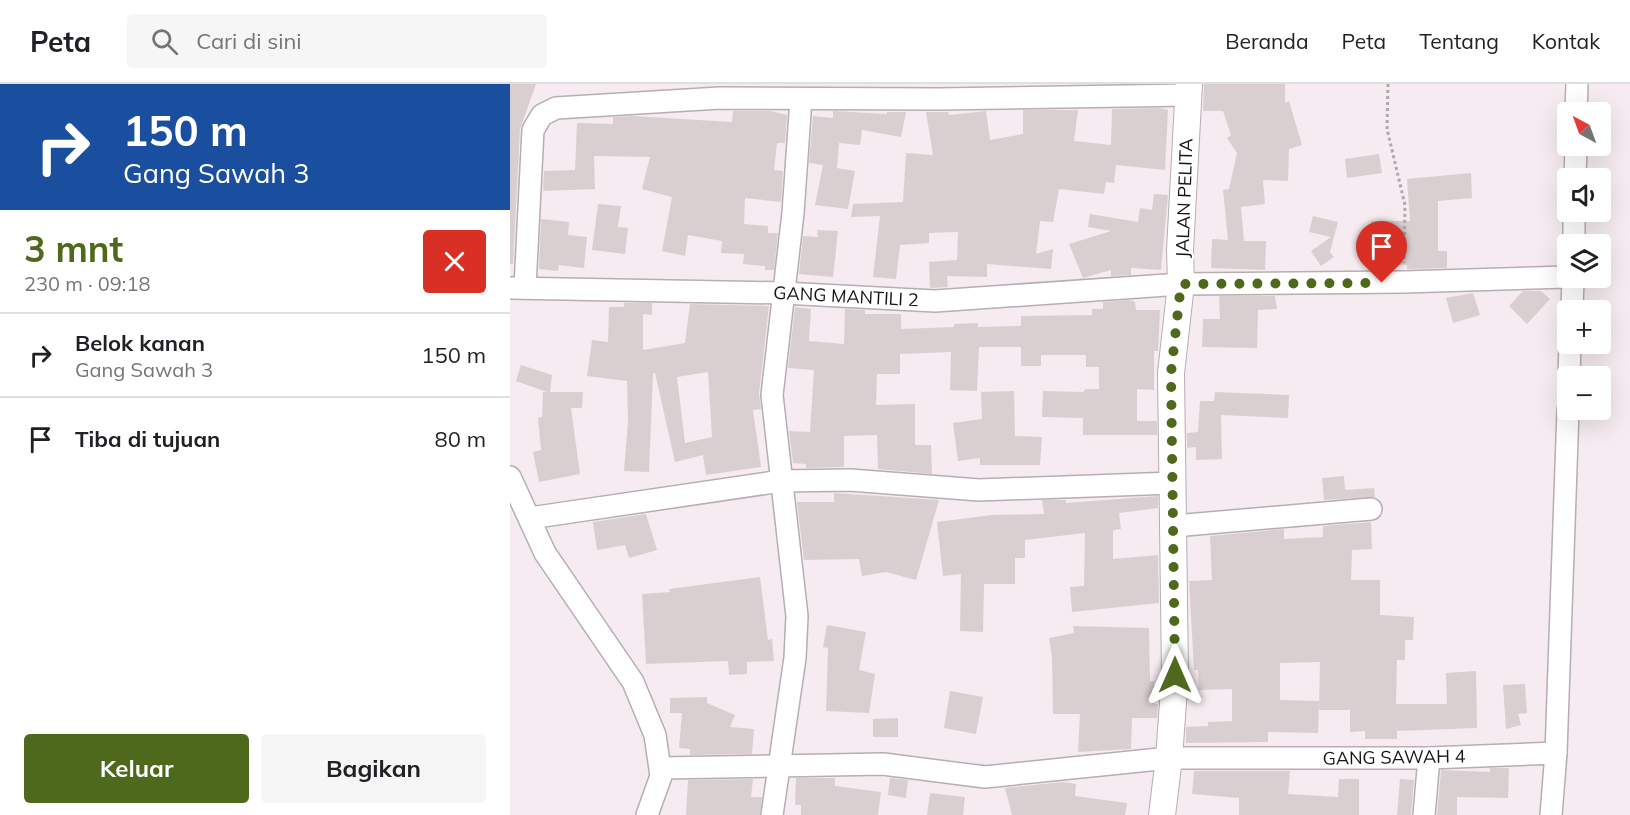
<!DOCTYPE html>
<html lang="id">
<meta charset="utf-8">
<style>
:root{--surface:#fff;--page:#f6f6f6;--text:#202124;--muted:#757577;--line:#e0e0e0;--accent:#4e691b}
body{margin:0;font-family:Mulish,sans-serif;background:var(--page);color:var(--text);height:100vh;display:flex;flex-direction:column;font-size:22px;white-space:nowrap}
*{box-sizing:border-box;margin:0}
p{font-size:20px;color:var(--muted)}
.icon{flex:none;width:33px;height:33px;fill:none;stroke:currentColor;stroke-width:2;stroke-linecap:round;stroke-linejoin:round}
.map{position:relative;flex:1;overflow:hidden}
.details{display:flex;flex-direction:column;background:var(--surface);width:510px}
.details>*{flex:none}
.hud{background:#1a4fa0;color:#fff;overflow:hidden}
.needle{width:39px;rotate:319deg}
.controls{position:absolute;left:1047px;top:18px;display:grid;gap:12px}
.controls a{display:grid;place-items:center;width:54px;height:54px;border-radius:6px;background:var(--surface);box-shadow:0 6px 24px #0002;font-size:30px}
.pin{position:absolute;display:grid;place-items:center;width:51px;height:51px;color:#fff;margin:-62px -26px;border-radius:50% 50% 50% 0;rotate:-45deg;box-shadow:0 0 6px #0007}
.pin .icon{rotate:45deg}
.me{position:absolute;width:66px;margin:-33px;rotate:0deg;stroke-linejoin:round;filter:drop-shadow(0 0 4px #0008)}
.turn{display:flex;align-items:center;gap:21px;height:126px;padding:0 24px;font-size:27px}
.turn .icon{width:78px;height:78px;stroke-width:2.5}
.turn b{display:block;font-size:42px;line-height:51px}
.round{display:grid;place-items:center;flex:none;width:63px;height:63px;border-radius:6px;background:var(--page)}
.overview{display:flex;align-items:center;justify-content:space-between;height:102px;padding:0 24px}
h1{font-size:36px;font-weight:700;line-height:45px;color:var(--accent)}
.button{display:flex;gap:12px;margin-top:auto;padding:12px 24px}
.button a{flex:1;height:69px;border-radius:6px;background:var(--accent);color:#fff;font-size:24px;font-weight:700;line-height:69px;text-align:center}
.button a+a{background:var(--page);color:var(--text)}
ul{padding:0;list-style:none}
li{display:flex;align-items:center;gap:18px;height:84px;padding:0 24px;border-top:2px solid var(--line)}
li div{flex:1}
li b{display:block;font-size:22px}
li em{font-style:normal}
header{display:flex;align-items:center;gap:36px;box-sizing:border-box;height:84px;padding:0 30px;background:var(--surface);border-bottom:2px solid var(--line)}
header strong{font-size:28px}
nav{display:flex;gap:33px;margin-inline-start:auto;font-size:21px}
.search{width:420px;height:54px;background:var(--page);display:flex;align-items:center;gap:15px;box-sizing:border-box;padding:0 21px;border-radius:6px;color:var(--muted);font-size:22px}
main{display:flex;flex:1;min-height:0}
.map>svg:first-child{display:block}
.building{fill:#dacfd0;fill-rule:evenodd}
.lines{fill:none;stroke-linecap:round;stroke-linejoin:round}
.minor-casing{stroke:#b7adb2;stroke-width:24}
.tertiary-casing{stroke:#b7adb2;stroke-width:28}
.path{stroke:#aea7ab;stroke-width:3;stroke-dasharray:3 3;stroke-linecap:butt}
.minor{stroke:#fff;stroke-width:21}
.tertiary{stroke:#fff;stroke-width:26}
.route{stroke:#4e691b;stroke-width:10;stroke-dasharray:0 18}
.labels{text-anchor:middle;dominant-baseline:central;stroke-width:4.5;stroke-linejoin:round;paint-order:stroke}
.street-label{font-size:18px;fill:#171416;stroke:#fff}
</style>
<header>
<strong>Peta</strong>
<div class="search"><svg class="icon" aria-label="search" viewBox="0 0 24 24"><circle cx="10" cy="10" r="6"/><path d="M15 15l6 6"/></svg>Cari di sini</div>
<nav><a>Beranda</a><a>Peta</a><a>Tentang</a><a>Kontak</a></nav>
</header>
<main>
<section class="details">
<div class="hud">
<div class="turn"><svg class="icon" aria-label="right" viewBox="0 0 24 24"><path d="M7 20v-9h11M14 6l5 5-5 5"/></svg><div><b>150 m</b>Gang Sawah 3</div></div>
</div>
<div class="overview"><div><h1>3 mnt</h1><p>230 m · 09:18</p></div><a class="round" style="background:#d93025;color:#fff"><svg class="icon" aria-label="close" viewBox="0 0 24 24"><path d="M6 6l12 12M18 6L6 18"/></svg></a></div>
<ul>
<li><svg class="icon" aria-label="right" viewBox="0 0 24 24"><path d="M7 20v-9h11M14 6l5 5-5 5"/></svg><div><b>Belok kanan</b><p>Gang Sawah 3</p></div><em>150 m</em></li>
<li><svg class="icon" aria-label="arrive" viewBox="0 0 24 24"><path d="M6 21V4h12l-3 4 3 4H6"/></svg><div><b>Tiba di tujuan</b></div><em>80 m</em></li>
</ul>
<div class="button"><a>Keluar</a><a>Bagikan</a></div>
</section>
<div class="map">
<svg width="1120" height="731" viewBox="0 0 1120 731">
<rect width="100%" height="100%" fill="#f5ebf0"/>
<!-- building -->
<g class="building">
<polygon points="0,0 26,0 10,45 3,180 0,180"/>
<polygon points="694,0 775,0 775,19 779,17 792,61 779,65 778,97 753,96 755,120 731,123 734,157 756,157 755,186 701,184 702,155 718,156 713,106 719,105 727,69 717,54 721,51 713,27 693,27"/>
<polygon points="649,24 658,26 655,86 606,81 604,99 596,98 594,110 549,105 543,138 530,137 526,170 543,165 541,185 477,180 477,193 437,192 438,203 420,204 419,178 447,176 448,148 419,149 419,159 390,161 386,195 363,193 370,132 341,133 343,120 393,118 396,69 423,71 416,28 438,28 439,31 476,27 480,56 513,50 513,26 568,26 564,57 601,61 602,25"/>
<polygon points="223,27 261,27 277,31 275,59 267,59 264,86 273,87 271,118 235,114 234,140 258,142 258,149 268,149 264,186 255,186 255,182 233,180 234,170 211,169 212,157 178,151 175,172 152,167 162,113 132,105 140,73 84,72 85,105 33,107 34,87 65,86 67,39 103,40 103,33 123,32 222,38"/>
<polygon points="323,27 377,30 377,28 396,28 391,53 352,46 350,61 329,59 327,84 345,87 338,125 305,121 313,81 299,79 303,32 323,34"/>
<polygon points="869,70 872,89 837,94 835,75"/>
<polygon points="961,89 962,114 928,117 928,167 937,167 937,184 897,185 897,181 859,180 861,137 900,137 897,95"/>
<polygon points="644,110 658,111 651,186 621,184 621,191 601,192 601,186 573,194 559,160 601,147 578,143 580,130 628,138 630,124 642,126"/>
<polygon points="88,120 111,122 108,143 118,144 115,170 82,166"/>
<polygon points="803,132 828,138 820,168 824,173 811,182 801,167 821,153 799,148"/>
<polygon points="31,135 59,138 58,151 77,153 74,184 49,181 48,187 29,185"/>
<polygon points="307,146 328,147 323,193 289,190 293,152 308,153"/>
<polygon points="1013,207 1031,207 1040,215 1017,240 999,222"/>
<polygon points="963,209 970,231 943,239 936,214"/>
<polygon points="709,212 765,212 767,225 748,226 747,264 692,263 693,235 710,235"/>
<polygon points="620,216 625,218 626,226 650,226 648,267 644,267 644,306 627,305 627,337 647,337 647,351 573,351 573,334 532,333 533,307 573,308 576,305 589,305 589,283 576,283 576,271 531,271 531,282 511,282 511,263 469,263 467,307 440,306 441,268 390,270 390,290 367,290 366,321 405,320 405,361 421,361 422,390 368,385 367,351 334,352 334,383 296,384 296,380 283,379 279,347 300,348 304,286 278,284 285,223 301,225 299,257 334,260 335,225 355,226 355,230 391,230 391,245 444,243 444,240 468,239 468,243 511,242 511,232 582,231 582,225 593,225 593,218"/>
<path d="M114,219H142V231L133,230V266L175,259L180,220L259,222L249,310L251,325L243,326L251,383L196,391L193,371L165,378L145,289H143L139,388L114,387L118,338L117,297L77,292L82,256L98,258L99,223H114ZM198,288L202,353L175,359L167,293Z"/>
<polygon points="11,281 42,291 40,308 73,308 72,324 61,324 70,390 29,398 23,368 31,366 28,334 32,333 33,308 37,308 6,297"/>
<polygon points="504,307 505,352 532,353 530,381 470,381 470,374 448,377 443,339 472,335 471,308"/>
<polygon points="705,308 779,311 778,334 711,331 712,375 686,376 686,363 677,364 677,349 688,348 690,317 704,317"/>
<polygon points="834,392 835,406 864,404 865,413 814,416 812,394"/>
<polygon points="324,409 429,416 406,496 376,488 352,492 349,475 294,476 287,418 324,418"/>
<polygon points="648,412 648,424 609,429 611,445 603,446 603,475 648,471 649,519 562,528 560,503 574,502 575,449 515,456 515,474 505,474 505,500 474,500 473,548 450,547 451,490 433,492 427,438 482,431 534,430 532,416 556,416 556,419"/>
<polygon points="136,430 147,466 119,474 115,461 87,466 83,438"/>
<polygon points="861,438 862,465 842,466 841,496 870,496 870,531 904,533 903,556 895,556 895,576 887,576 886,620 937,620 936,589 966,587 967,644 887,647 887,655 855,655 855,647 840,648 840,626 809,626 810,578 770,579 770,616 809,617 808,649 758,648 758,658 676,659 676,643 698,642 698,638 722,637 722,605 689,606 688,586 684,586 679,497 702,496 700,452 774,445 774,455 813,453 813,442"/>
<polygon points="250,493 258,556 262,555 264,577 237,578 237,590 219,591 218,577 136,580 132,510 160,508 159,505"/>
<polygon points="317,541 356,548 349,586 365,590 359,629 316,627 318,564 313,563"/>
<polygon points="563,542 639,544 640,597 644,597 644,620 648,620 647,634 622,634 621,665 568,668 570,630 543,630 542,572 539,554 564,549"/>
<polygon points="1015,600 1017,629 1008,630 1011,641 996,645 993,601"/>
<polygon points="440,607 473,613 466,650 434,644"/>
<polygon points="197,613 197,619 225,631 220,643 244,645 242,670 180,671 180,665 169,664 172,629 160,629 160,614"/>
<polygon points="388,634 388,653 363,653 363,635"/>
<polygon points="980,684 999,684 998,714 947,713 947,731 927,731 931,686 980,688"/>
<polygon points="684,687 780,687 778,710 828,713 829,695 849,695 849,731 729,731 729,714 682,710"/>
<polygon points="286,694 325,694 325,702 371,708 368,731 291,731 291,721 285,721"/>
<polygon points="380,694 398,696 396,714 378,711"/>
<polygon points="243,695 241,713 252,713 250,731 176,731 178,696"/>
<polygon points="890,695 904,696 901,731 887,731"/>
<polygon points="553,698 566,700 565,712 617,719 615,731 502,731 495,704"/>
<polygon points="420,709 455,713 453,731 417,731"/>
</g>
<g class="lines">
<!-- minor casing -->
<g class="minor-casing">
<g id="minor">
<polyline points="1066,28 1067,0"/>
<polyline points="1065,94 1066,62"/>
<polyline points="1064,160 1064,128"/>
<polyline points="15,203 23,46 32,31 46,24 210,14 430,15 678,11"/>
<polyline points="0,204 273,209 425,217 671,200 894,198 1058,193"/>
<polyline points="1062,226 1063,194"/>
<polyline points="1059,292 1060,260"/>
<polyline points="0,393 35,469 123,598 145,651 151,692 137,731"/>
<polyline points="20,434 271,397 340,396 469,406 663,399"/>
<polyline points="664,442 861,425"/>
<polyline points="1046,669 1058,326"/>
<polyline points="151,684 373,680 475,693 659,674 919,674 1046,669 1041,731"/>
<polyline points="262,731 285,574 287,532 262,311 283,129 291,15"/>
<polyline points="914,731 919,674"/>
</g>
</g>
<!-- tertiary casing -->
<g class="tertiary-casing">
<polyline id="tertiary" points="652,731 659,674 665,591 661,289 671,200 670,166 679,0"/>
</g>
<!-- path -->
<polyline class="path" points="878,0 877,45 895,121 894,179"/>
<!-- minor -->
<use href="#minor" class="minor"/>
<!-- tertiary -->
<use href="#tertiary" class="tertiary"/>
</g>
<g class="lines">
<!-- route -->
<polyline class="route" points="665,591 661,289 671,200 872,199"/>
</g>
<g class="labels">
<!-- street labels -->
<g class="street-label">
<text transform="translate(674 114) rotate(-88)">JALAN PELITA</text>
<text transform="translate(336 212) rotate(3)">GANG MANTILI 2</text>
<text transform="translate(884 673) rotate(-1)">GANG SAWAH 4</text>
</g>
</g>
</svg>
<div class="controls">
<a><svg class="needle" viewBox="-14 -14 28 28"><path d="M0-13l5 13h-10z" fill="#e53935"/><path d="M0 13l5-13h-10z" fill="#757577"/></svg></a>
<a><svg class="icon" aria-label="sound" viewBox="0 0 24 24"><path d="M4 9h4l5-4v14l-5-4H4zM17 9q2 3 0 6"/></svg></a>
<a><svg class="icon" aria-label="layers" viewBox="0 0 24 24"><path d="M12 4l9 5-9 5-9-5zM3 14l9 5 9-5"/></svg></a>
<a>+</a>
<a>−</a>
</div>
<div class="pin" style="left:872px;top:199px;background:#d93025"><svg class="icon" aria-label="arrive" viewBox="0 0 24 24"><path d="M6 21V4h12l-3 4 3 4H6"/></svg></div>
<svg class="me" style="left:665px;top:591px" viewBox="-20 -20 40 40"><path d="M0-17L14 15 0 8-14 15z" fill="#4e691b" stroke="#fff" stroke-width="4"/></svg>
</div>
</main>
